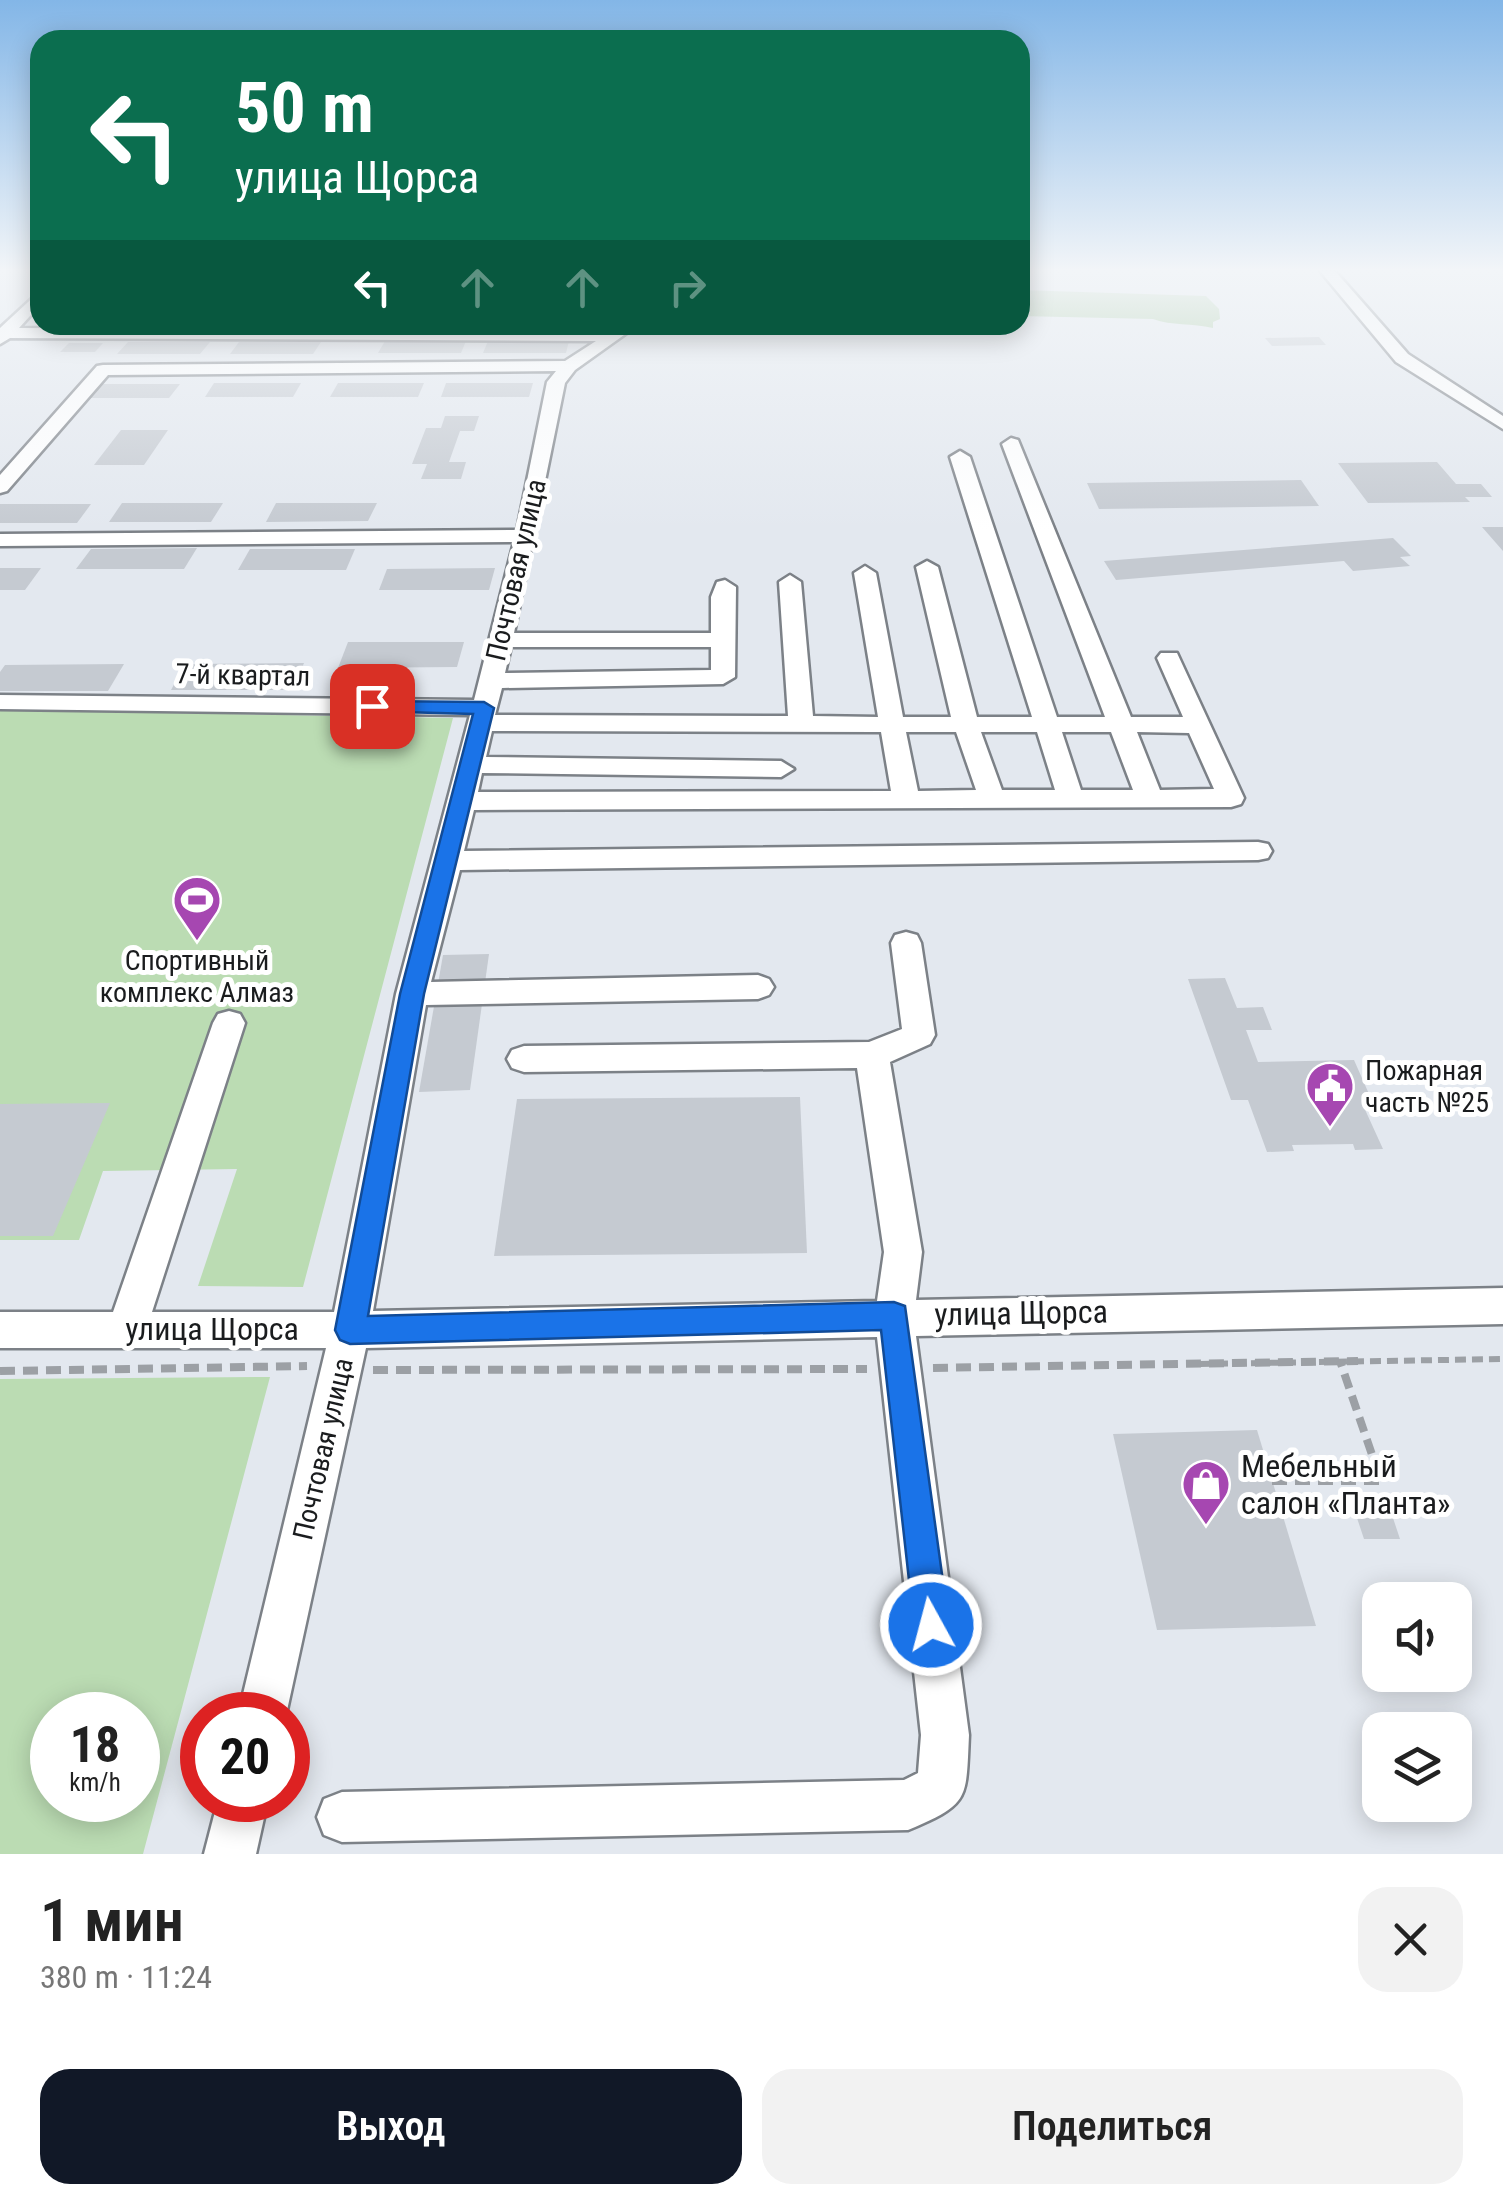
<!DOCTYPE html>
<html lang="ru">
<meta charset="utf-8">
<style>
:root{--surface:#fff;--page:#f2f2f2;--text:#222;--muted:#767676;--accent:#111827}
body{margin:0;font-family:"Roboto Condensed",sans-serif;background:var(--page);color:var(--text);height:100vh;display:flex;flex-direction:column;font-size:38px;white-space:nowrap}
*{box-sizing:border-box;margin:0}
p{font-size:32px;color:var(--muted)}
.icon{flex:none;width:55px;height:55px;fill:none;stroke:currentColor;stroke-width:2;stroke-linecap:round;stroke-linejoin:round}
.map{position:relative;height:1854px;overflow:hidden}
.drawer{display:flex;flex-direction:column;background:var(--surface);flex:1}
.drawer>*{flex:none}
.hud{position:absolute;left:30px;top:30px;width:1000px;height:305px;border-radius:30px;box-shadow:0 5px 25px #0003;background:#0b6e4f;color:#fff;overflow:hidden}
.buttons{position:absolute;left:1362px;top:1582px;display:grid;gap:20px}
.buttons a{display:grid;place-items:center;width:110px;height:110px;border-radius:20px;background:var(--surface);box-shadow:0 5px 25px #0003;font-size:50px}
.speed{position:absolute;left:30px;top:1692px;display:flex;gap:20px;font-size:50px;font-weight:700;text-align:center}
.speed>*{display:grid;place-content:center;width:130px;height:130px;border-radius:50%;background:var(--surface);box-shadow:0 5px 25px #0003;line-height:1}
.speed small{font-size:25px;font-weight:400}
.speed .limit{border:15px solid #d22;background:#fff;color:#111}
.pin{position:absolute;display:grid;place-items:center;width:85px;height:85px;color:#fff;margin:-42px;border-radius:20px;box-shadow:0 5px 15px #0006}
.me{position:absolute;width:110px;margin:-55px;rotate:353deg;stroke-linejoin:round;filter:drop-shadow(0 0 8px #0008)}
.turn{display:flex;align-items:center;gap:35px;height:210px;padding:0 40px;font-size:45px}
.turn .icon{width:130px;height:130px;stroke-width:2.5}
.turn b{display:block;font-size:70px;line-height:85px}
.lanes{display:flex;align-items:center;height:95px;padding:0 40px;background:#0003;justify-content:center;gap:50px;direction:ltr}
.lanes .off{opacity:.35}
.round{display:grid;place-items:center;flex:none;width:105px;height:105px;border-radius:30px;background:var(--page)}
.overview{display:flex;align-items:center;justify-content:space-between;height:170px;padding:0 40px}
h1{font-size:60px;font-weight:600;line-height:75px}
.cta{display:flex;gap:20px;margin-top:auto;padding:20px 40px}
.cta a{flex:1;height:115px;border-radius:30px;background:var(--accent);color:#fff;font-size:40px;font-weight:600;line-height:115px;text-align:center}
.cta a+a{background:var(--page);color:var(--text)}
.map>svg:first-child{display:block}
.green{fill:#bbdcb3;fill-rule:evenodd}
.forest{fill:#9dc494}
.building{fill:#c5cad1}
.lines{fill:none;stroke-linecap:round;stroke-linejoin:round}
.minor-casing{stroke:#7c8187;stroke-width:5}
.path-far1{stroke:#9ca0a5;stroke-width:6;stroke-dasharray:11 6;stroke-linecap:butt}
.path{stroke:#9ca0a5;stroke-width:8;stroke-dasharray:15 8;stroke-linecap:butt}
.minor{fill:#fff;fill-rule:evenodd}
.route{fill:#1a73e8;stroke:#114b97;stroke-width:2.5}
.labels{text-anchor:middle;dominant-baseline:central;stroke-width:10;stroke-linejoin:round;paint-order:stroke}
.street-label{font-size:28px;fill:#1a1c1e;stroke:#fff}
.poi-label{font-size:28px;fill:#1a1c1e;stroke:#fff}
.near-street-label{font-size:32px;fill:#1a1c1e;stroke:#fff}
.near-poi-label{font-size:32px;fill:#1a1c1e;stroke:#fff;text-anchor:start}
</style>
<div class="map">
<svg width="1503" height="1854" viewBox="0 0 1503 1854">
<rect width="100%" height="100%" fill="#e3e8ef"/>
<!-- green -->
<g class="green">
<polygon points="0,710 453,718 303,1287 198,1286 237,1169 103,1171 79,1240 0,1240"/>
<path d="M270,1377L143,1854H0V1379ZM138,1715V1800H52V1715Z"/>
</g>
<!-- forest -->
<path class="forest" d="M1020,290L1206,296L1219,309L1220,319L1213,322V328C1192,323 1172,326 1153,319L1020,316Z"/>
<!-- building -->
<g class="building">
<polygon points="1319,337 1326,345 1272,346 1265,338"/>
<polygon points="385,341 466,341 461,353 378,353"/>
<polygon points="488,341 569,341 566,353 483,353"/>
<polygon points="128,342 210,342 200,354 117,354"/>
<polygon points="239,342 321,342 313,354 230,354"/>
<polygon points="69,343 103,343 95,352 60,352"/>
<polygon points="214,383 301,383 293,397 205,397"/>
<polygon points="338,383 424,383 418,397 330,397"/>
<polygon points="446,383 533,383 529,397 441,397"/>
<polygon points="93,384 180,384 169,398 81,398"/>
<polygon points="445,416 479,416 474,431 460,431 449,462 466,462 461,479 421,479 427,464 412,464 426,428 441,428"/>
<polygon points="121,430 168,430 144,465 94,465"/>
<polygon points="1437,462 1456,484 1481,484 1492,497 1465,497 1470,502 1368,503 1338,463"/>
<polygon points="1301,480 1319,506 1099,509 1087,483"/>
<polygon points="122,503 223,503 211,522 109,522"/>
<polygon points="276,503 377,503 368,521 266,522"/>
<polygon points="0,504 91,504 77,523 0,523"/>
<polygon points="1482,527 1503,527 1503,551"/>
<polygon points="1393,538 1411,556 1400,557 1410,566 1353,571 1344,561 1116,580 1104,561"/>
<polygon points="197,548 184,569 76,569 91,549"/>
<polygon points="250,549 355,549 346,570 238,570"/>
<polygon points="0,568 41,568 25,590 0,590"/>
<polygon points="495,568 489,590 379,590 387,569"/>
<polygon points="348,642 464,642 457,667 338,668"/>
<polygon points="304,663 293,690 171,690 185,664"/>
<polygon points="124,664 108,691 0,691 0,672 5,665"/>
<polygon points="489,954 470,1090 419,1092 443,955"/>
<polygon points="1225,978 1237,1008 1263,1007 1272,1030 1246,1030 1258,1062 1354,1060 1373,1103 1362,1103 1383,1149 1355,1150 1353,1144 1292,1145 1294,1151 1267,1152 1248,1100 1231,1100 1188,979"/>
<polygon points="800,1097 807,1253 494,1256 517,1099"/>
<polygon points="110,1103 53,1236 0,1236 0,1104"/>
<polygon points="1257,1430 1316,1626 1157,1630 1113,1434"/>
<polygon points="1357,1518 1393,1518 1400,1539 1364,1539"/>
</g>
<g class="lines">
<!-- minor casing -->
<g class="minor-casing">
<g id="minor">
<polygon points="1320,271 1335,271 1408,354 1503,416 1503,429 1396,362"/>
<path d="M40,291V305L19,328L610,331L619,325H638L575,370L565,383L514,633H711V597L717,582L725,580L736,587L735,677L723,684L502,688L495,715L788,716L779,582L790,575L801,582L813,716L878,717L854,573L865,566L876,573L903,717H951L916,567L927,561L938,567L977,717H1032L950,457L960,451L970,457L1057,717H1105L1002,444L1011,438L1018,440L1131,717H1183L1157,658L1161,653H1177L1244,798L1241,804L1231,807L474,810L464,851L1258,842L1268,844L1272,851L1268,858L1258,860L460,870L431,982L758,975L769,979L774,987L769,995L758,999L426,1005L373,1311L877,1301L884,1252L857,1068L524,1072L512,1068L507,1059L512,1050L524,1046L869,1042L902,1029L891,943L895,935L906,932L917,935L921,943L935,1035L930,1044L890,1062L922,1252L916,1300L1503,1288V1324L916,1336L969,1735C966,1800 970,1804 908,1830L342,1842L324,1835L317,1817L324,1799L342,1792L904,1780L918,1773L921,1735L877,1337L366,1348L286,1715H238L326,1348H0V1312H113L213,1023L218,1014L229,1011L240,1014L245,1023L152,1312H334L396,994L470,715L0,709V695L474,700L514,542L0,546V534L517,530L547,382L556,371L108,375L7,491L0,493V475L97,366L103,365L565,361L596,341L10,338L0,344V328ZM511,647H711V670L505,673ZM492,731L881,732L891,791L478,792L482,773L781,777L794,769L781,761L486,757ZM906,732H956L976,790L918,791ZM981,732H1037L1055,790H1002ZM1062,732H1111L1133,790H1081ZM1137,732L1189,733L1214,789L1160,790Z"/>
<polygon points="218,1800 268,1800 256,1854 204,1854"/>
</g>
</g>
<!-- path-far1 -->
<polyline class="path-far1" points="1200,1364 1503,1359"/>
<!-- path -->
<g class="path">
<polyline points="933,1368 1358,1361"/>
<polyline points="373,1370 867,1369"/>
<polyline points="0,1371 307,1366"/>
<polyline points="1272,1481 1381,1481 1340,1361"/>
</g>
<!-- minor -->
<use href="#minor" class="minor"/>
</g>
<!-- sky -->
<linearGradient id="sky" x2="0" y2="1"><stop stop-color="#83b6e7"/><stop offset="0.51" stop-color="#f2f5f8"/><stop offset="1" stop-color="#f2f5f8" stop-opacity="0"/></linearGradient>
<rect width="1503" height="530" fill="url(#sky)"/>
<!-- route -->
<polygon class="route" points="372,701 484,702 494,708 424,994 368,1316 894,1302 905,1306 949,1625 944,1638 931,1643 919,1638 914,1625 881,1330 350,1344 340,1340 335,1330 400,994 473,714 366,711 366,702"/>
<!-- icons -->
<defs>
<g id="stadium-pin" transform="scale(2.5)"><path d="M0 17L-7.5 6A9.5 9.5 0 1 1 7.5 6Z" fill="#a647b1" stroke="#fff"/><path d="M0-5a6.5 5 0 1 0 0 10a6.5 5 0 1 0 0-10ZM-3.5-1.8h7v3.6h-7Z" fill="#fff"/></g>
<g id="civic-pin" transform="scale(2.5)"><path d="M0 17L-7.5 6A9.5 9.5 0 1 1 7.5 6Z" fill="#a647b1" stroke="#fff"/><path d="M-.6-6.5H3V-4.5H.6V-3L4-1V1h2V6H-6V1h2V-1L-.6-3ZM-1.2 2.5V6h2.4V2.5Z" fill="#fff"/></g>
<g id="shop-pin" transform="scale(2.5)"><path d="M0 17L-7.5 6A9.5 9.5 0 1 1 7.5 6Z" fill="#a647b1" stroke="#fff"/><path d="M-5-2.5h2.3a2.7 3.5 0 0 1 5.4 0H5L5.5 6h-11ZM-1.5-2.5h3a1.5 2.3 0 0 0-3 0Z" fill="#fff"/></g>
</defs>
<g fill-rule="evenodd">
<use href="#stadium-pin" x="197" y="900"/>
<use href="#civic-pin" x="1330" y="1086"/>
<use href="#shop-pin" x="1206" y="1484"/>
</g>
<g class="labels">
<!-- street labels -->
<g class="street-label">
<text transform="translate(516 570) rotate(-77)">Почтовая улица</text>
<text transform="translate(243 675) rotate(1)">7-й квартал</text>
<text transform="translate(323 1449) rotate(-77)">Почтовая улица</text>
</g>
<!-- poi labels -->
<g class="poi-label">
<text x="197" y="960">Спортивный<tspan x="197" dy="32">комплекс Алмаз</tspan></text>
<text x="1365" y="1070" text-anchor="start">Пожарная<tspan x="1365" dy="32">часть №25</tspan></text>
</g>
<!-- near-street labels -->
<g class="near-street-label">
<text transform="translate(1021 1313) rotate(-1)">улица Щорса</text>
<text x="212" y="1329">улица Щорса</text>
</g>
<!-- near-poi labels -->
<g class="near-poi-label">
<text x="1241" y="1466">Мебельный<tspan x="1241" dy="37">салон «Планта»</tspan></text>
</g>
</g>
</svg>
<div class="buttons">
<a><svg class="icon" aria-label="sound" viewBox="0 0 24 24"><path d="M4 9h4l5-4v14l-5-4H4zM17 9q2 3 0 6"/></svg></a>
<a><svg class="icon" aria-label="layers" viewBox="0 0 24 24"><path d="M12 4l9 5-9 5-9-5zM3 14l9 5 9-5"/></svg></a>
</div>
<div class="speed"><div>18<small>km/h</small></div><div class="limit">20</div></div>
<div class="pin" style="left:372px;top:706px;background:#d93025"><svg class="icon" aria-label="arrive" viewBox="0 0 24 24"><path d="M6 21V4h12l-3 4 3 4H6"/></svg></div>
<svg class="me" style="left:931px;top:1625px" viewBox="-20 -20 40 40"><circle r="17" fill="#1a73e8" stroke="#fff" stroke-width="3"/><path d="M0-11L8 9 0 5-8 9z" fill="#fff"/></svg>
<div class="hud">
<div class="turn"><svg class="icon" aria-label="left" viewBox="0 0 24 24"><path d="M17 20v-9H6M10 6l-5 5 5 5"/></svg><div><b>50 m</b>улица Щорса</div></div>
<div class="lanes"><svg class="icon" aria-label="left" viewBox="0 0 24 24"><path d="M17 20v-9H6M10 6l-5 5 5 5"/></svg><svg class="icon off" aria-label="ahead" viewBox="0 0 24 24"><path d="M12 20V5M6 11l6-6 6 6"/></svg><svg class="icon off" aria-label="ahead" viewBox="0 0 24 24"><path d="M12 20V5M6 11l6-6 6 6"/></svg><svg class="icon off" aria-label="right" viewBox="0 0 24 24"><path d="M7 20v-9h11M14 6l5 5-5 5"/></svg></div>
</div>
</div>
<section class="drawer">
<div class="overview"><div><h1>1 мин</h1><p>380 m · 11:24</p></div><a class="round"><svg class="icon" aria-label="close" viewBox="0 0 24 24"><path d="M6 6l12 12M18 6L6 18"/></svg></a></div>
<div class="cta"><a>Выход</a><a>Поделиться</a></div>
</section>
